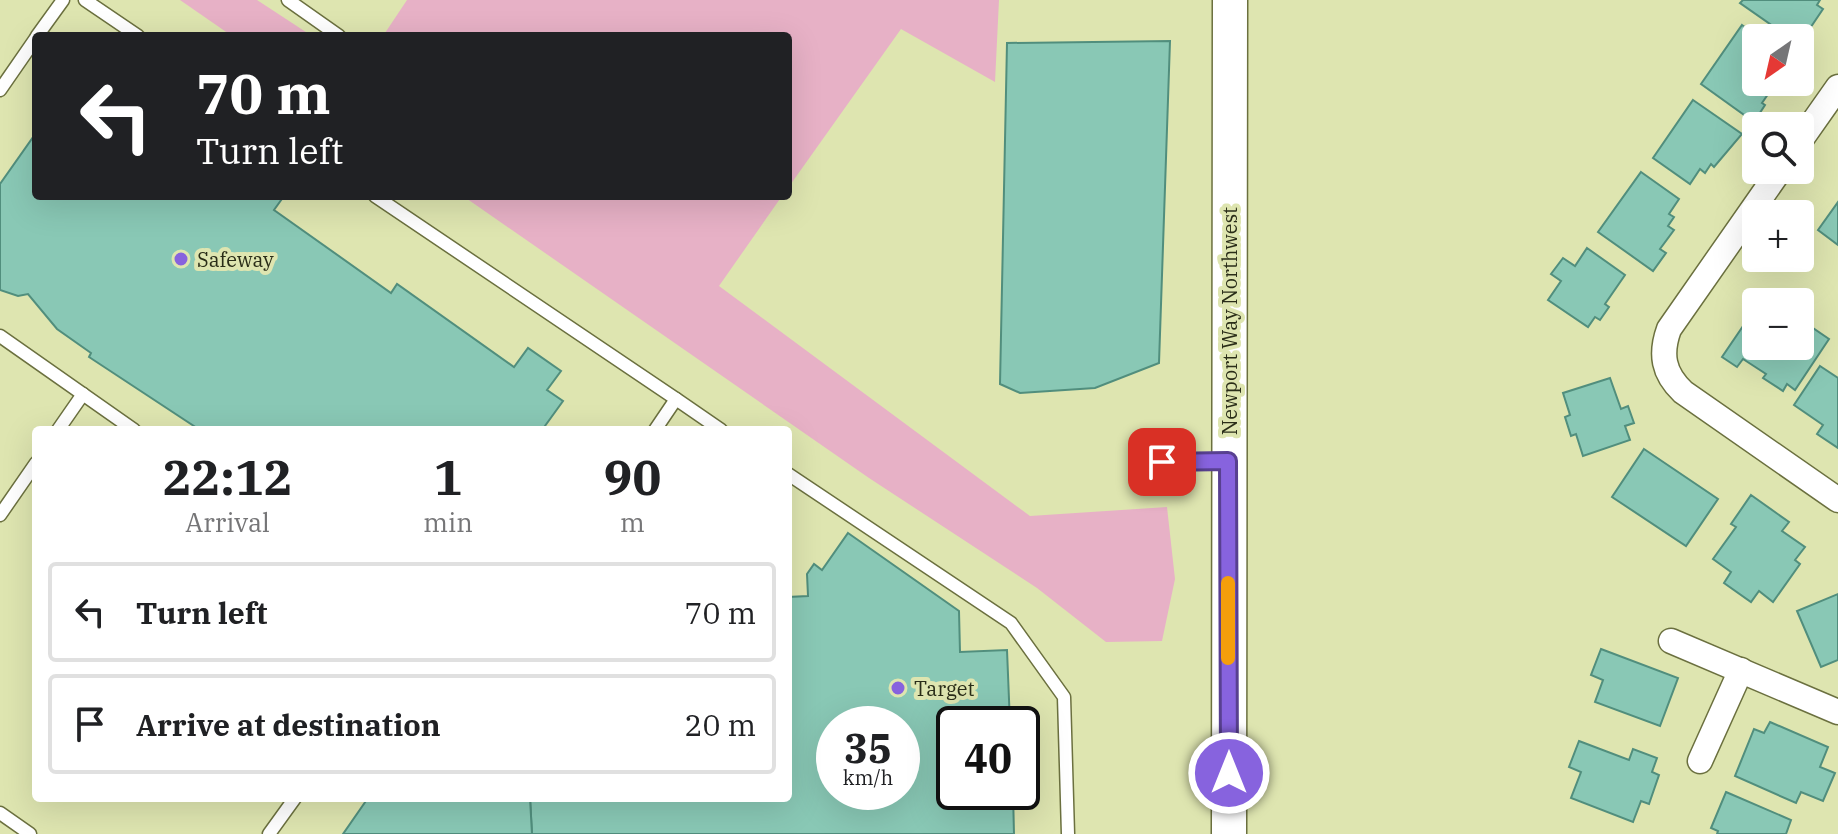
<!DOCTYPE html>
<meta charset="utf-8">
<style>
:root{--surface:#fff;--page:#f2f2f2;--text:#202124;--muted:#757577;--line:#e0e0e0}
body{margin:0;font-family:"IBM Plex Serif",serif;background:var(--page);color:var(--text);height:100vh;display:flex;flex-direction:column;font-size:30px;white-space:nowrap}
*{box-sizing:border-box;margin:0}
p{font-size:26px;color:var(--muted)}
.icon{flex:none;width:44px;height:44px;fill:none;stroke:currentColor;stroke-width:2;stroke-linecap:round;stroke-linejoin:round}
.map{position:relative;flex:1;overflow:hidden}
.panel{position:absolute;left:32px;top:426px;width:760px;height:376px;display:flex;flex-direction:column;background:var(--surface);border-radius:8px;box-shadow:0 8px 32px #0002}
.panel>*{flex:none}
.guide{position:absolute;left:32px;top:32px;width:760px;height:168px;border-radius:8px;box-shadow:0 8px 32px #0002;background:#202124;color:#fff;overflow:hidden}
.needle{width:52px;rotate:214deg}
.controls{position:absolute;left:1742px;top:24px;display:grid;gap:16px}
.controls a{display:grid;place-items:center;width:72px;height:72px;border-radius:8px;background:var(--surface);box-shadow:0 8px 32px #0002;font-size:40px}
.speed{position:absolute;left:816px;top:706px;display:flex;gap:16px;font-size:40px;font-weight:700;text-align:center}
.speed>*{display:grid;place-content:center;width:104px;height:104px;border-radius:50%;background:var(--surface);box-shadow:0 8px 32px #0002;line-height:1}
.speed small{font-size:20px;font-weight:400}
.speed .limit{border:4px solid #111;border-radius:12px;background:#fff;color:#111}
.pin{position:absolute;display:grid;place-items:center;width:68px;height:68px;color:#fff;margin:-34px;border-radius:16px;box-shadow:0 4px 12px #0006}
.me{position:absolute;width:88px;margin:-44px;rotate:0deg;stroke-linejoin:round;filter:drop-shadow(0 0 6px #0008)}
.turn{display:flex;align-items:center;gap:28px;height:168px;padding:0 32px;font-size:36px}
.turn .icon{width:104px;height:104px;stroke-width:2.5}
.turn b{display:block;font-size:56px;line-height:68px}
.eta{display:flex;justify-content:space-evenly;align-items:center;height:136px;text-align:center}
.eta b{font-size:48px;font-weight:700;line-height:56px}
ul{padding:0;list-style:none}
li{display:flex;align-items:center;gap:24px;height:100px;margin:0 16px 12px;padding:0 16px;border:4px solid var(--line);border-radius:8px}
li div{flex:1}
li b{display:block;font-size:30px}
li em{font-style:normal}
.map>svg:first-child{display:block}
.green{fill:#e7b1c6}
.building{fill:#89c8b5;stroke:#518e7d;stroke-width:2;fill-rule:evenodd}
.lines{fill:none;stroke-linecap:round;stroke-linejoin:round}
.lane-casing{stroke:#6b703f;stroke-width:15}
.street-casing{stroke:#6b703f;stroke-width:27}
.secondary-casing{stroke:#6b703f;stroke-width:37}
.lane{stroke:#fff;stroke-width:12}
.street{stroke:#fff;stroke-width:24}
.secondary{stroke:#fff;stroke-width:34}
.route-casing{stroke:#584090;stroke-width:20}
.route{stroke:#8763de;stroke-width:14}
.slow{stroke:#f59e0b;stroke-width:14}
.poi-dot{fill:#8763de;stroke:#dee5b0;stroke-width:3}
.labels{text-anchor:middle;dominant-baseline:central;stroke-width:8;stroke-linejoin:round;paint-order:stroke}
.poi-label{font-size:20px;fill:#2a2d18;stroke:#dee5b0;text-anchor:start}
.street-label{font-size:20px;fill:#2a2d18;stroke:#dee5b0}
</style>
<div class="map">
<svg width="1838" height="834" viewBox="0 0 1838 834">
<rect width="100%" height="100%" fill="#dee5b0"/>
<!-- green -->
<g class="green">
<polygon points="180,0 257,0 312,36 232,36"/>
<polygon points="407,0 999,0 995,82 901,29 788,188 788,36 383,36"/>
<polygon points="463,196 782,196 719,286 1030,516 1167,507 1175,579 1162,641 1106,642 1037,588 869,478"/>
</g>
<!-- building -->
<g class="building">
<polygon points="1743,0 1820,0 1817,5 1823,9 1800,43 1800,38 1790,38 1740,3"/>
<polygon points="1742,25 1760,38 1756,38 1756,82 1775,84 1762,103 1765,105 1754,122 1701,84"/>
<polygon points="1170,41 1159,363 1095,388 1020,393 1000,384 1007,43"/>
<polygon points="1693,100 1742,134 1714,167 1711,164 1705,173 1700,169 1690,184 1653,158"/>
<polygon points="36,133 36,196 284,196 274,210 391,293 397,284 514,367 528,348 561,371 547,390 563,401 542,430 200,430 89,357 91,353 57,329 28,294 18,296 0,290 0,184"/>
<polygon points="1641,172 1679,199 1669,214 1674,217 1668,226 1674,230 1660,249 1666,253 1653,271 1598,232"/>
<polygon points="1838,202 1838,245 1818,230"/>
<polygon points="1587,248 1625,275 1605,304 1609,307 1600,320 1595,317 1588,327 1548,300 1561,281 1551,274 1563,258 1575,266"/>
<polygon points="1756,307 1756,346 1800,346 1800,328 1804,322 1829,339 1795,390 1787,384 1783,391 1763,378 1766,374 1743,359 1737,367 1722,357"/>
<polygon points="1820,366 1838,378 1838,448 1817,434 1823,425 1794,405"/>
<polygon points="1610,378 1621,409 1628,406 1634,423 1625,426 1630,440 1583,456 1576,434 1571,436 1565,417 1570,415 1563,393"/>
<polygon points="1644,449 1718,499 1686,546 1612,497"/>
<polygon points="1751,495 1789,522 1782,531 1805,547 1795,560 1800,564 1773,602 1759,591 1751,602 1724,583 1731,572 1713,559 1736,527 1731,524"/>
<path d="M848,533L959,611L960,652L1007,650L1010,724H954V792H1013L1014,834H532L530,798H788V597L808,596L807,574L814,564L822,570ZM834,724H902V792H834Z"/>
<polygon points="1838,594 1838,660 1821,667 1797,611"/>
<polygon points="1601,649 1678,678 1660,726 1595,702 1603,680 1591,675"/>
<polygon points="1770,722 1828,747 1820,767 1835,773 1823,801 1801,792 1796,803 1735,776 1754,729 1764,733"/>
<polygon points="1579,741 1629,760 1633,749 1657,758 1652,772 1659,775 1649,804 1641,801 1633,822 1571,798 1581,772 1569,767"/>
<polygon points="1726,792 1791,820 1786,834 1717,834 1718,831 1711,828"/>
<polygon points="368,798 530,798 532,834 343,834"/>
</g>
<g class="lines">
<!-- lane casing -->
<g class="lane-casing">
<g id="lane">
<polyline points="85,0 138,36"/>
<polyline points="288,0 339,36"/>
<polyline points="37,36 63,0"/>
<polyline points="0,90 36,38"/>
<polyline points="375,196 676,399"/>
<polyline points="0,336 134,430"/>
<polyline points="58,430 83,394"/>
<polyline points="655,430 676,399 721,430"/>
<polyline points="1162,462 1228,461"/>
<polyline points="788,474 1011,623 1064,697 1068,834"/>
<polyline points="0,515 36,463"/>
<polyline points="0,813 30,834"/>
<polyline points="269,834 295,798"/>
</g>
</g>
<!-- street casing -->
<g class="street-casing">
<g id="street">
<polyline points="1800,141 1838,87"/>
<path d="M1780,170L1669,329C1660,354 1663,373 1683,392L1838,500"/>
<polyline points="1671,641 1838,712"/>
<polyline points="1700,761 1741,670"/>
</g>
</g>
<!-- secondary casing -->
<g class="secondary-casing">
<polyline id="secondary" points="1229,834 1230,0"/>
</g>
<!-- lane -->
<use href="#lane" class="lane"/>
<!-- street -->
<use href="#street" class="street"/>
<!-- secondary -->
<use href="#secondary" class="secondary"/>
</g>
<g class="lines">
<!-- route casing -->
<g class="route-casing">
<polyline id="route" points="1162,462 1228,461 1229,773"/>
</g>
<!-- route -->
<use href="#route" class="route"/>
<!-- slow -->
<polyline class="slow" points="1228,583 1228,658"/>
</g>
<!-- markers -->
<g class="poi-dot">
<circle cx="181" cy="259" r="8"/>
<circle cx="898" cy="688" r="8"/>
</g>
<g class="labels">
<!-- poi labels -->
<g class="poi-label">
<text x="197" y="259">Safeway</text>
<text x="914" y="688">Target</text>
</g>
<!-- street labels -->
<g class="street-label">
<text transform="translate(1229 321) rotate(-90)">Newport Way Northwest</text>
</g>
</g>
</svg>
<div class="controls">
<a><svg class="needle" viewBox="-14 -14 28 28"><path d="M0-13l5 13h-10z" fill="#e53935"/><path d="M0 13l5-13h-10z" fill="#757577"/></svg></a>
<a><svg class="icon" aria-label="search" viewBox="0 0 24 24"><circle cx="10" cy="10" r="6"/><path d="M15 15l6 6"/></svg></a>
<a>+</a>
<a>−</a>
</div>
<div class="speed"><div>35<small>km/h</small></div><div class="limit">40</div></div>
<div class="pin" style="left:1162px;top:462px;background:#d93025"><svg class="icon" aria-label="arrive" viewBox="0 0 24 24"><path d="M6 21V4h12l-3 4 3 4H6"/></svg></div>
<svg class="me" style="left:1229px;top:773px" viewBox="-20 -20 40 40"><circle r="17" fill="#8763de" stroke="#fff" stroke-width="3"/><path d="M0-11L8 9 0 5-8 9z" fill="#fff"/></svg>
<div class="guide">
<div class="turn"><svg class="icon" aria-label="left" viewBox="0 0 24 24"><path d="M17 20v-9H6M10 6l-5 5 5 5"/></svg><div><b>70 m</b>Turn left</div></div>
</div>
<section class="panel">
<div class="eta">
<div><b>22:12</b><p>Arrival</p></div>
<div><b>1</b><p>min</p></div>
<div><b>90</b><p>m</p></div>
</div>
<ul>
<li><svg class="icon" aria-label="left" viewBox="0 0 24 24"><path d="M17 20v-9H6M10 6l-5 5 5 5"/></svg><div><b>Turn left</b></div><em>70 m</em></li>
<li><svg class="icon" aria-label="arrive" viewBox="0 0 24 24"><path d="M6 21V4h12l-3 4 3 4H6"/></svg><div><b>Arrive at destination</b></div><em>20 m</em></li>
</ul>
</section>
</div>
